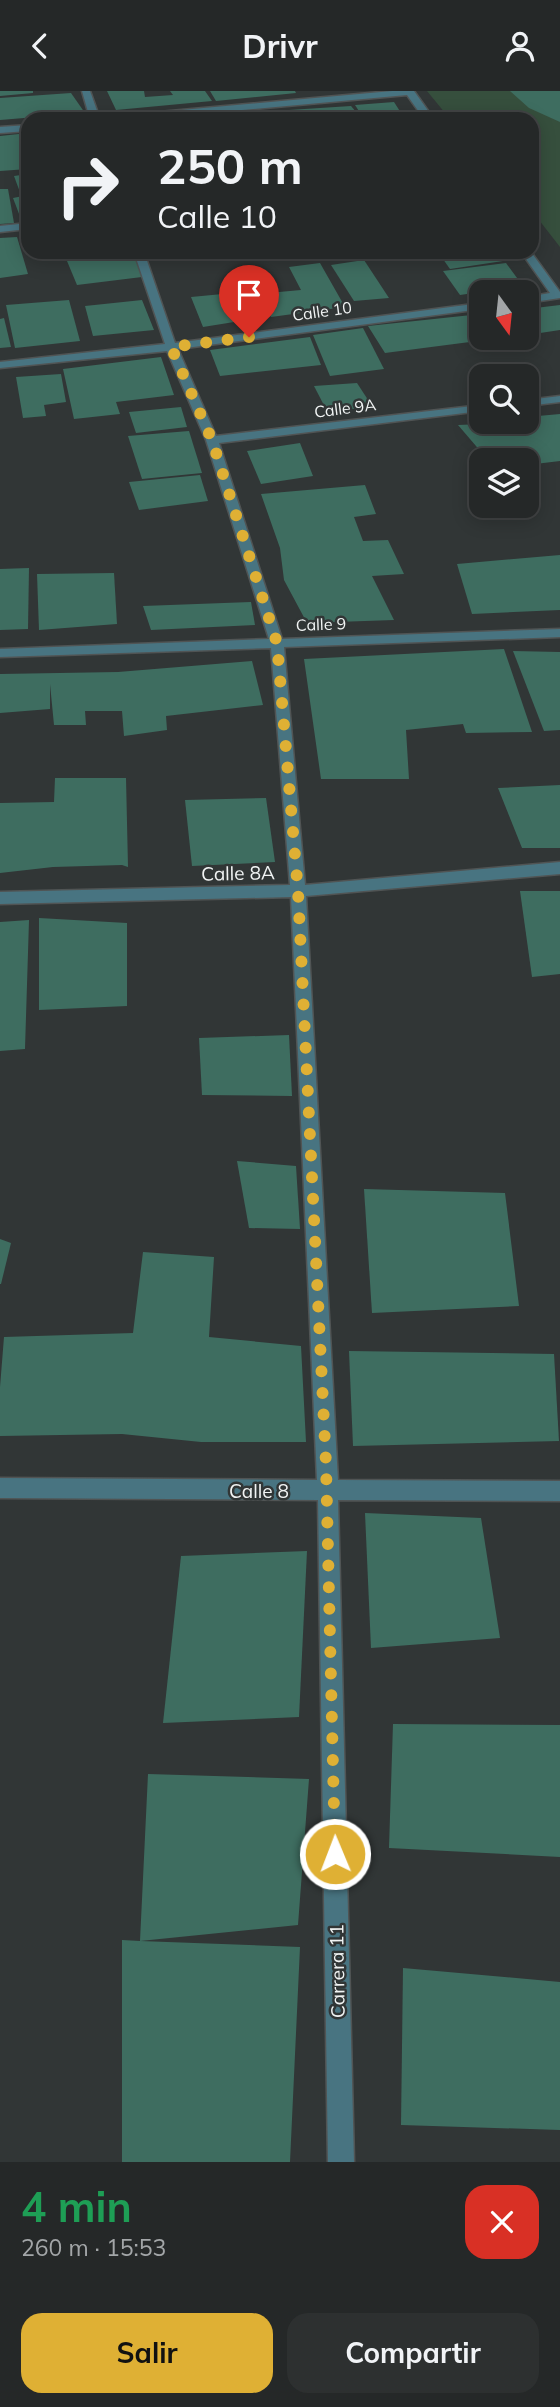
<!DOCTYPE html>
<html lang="es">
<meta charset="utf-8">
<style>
:root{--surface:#252828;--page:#2d3030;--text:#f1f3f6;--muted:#a3a6a8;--line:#424445;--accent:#dfb034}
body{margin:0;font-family:Mulish,sans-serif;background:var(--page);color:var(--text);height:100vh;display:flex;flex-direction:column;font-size:26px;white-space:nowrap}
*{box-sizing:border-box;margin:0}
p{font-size:23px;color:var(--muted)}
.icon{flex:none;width:38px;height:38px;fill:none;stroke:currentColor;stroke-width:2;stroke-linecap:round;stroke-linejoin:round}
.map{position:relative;height:2071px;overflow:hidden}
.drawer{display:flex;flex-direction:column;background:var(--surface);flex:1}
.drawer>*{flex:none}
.hud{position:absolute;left:21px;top:21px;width:518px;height:147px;border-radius:21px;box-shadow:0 4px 18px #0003,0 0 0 2px var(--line);background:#252828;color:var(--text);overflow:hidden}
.needle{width:46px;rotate:165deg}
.controls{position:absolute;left:469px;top:189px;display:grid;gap:14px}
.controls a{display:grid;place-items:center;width:70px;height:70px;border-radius:14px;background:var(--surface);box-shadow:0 4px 18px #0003,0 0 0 2px var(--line);font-size:35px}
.pin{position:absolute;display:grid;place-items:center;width:60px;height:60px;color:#fff;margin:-72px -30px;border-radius:50% 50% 50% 0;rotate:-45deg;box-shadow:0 0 7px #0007}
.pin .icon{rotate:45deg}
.me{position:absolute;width:77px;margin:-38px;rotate:359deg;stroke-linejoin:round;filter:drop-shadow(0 0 5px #0008)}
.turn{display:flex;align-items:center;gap:24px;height:147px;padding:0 21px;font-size:32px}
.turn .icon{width:91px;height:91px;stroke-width:2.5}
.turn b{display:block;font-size:49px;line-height:60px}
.round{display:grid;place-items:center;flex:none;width:74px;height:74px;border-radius:21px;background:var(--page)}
.overview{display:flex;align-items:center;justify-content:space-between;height:119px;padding:0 21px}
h1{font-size:42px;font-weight:700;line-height:52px;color:#1e9e55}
.cta{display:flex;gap:14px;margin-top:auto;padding:14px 21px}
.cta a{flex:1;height:80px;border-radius:21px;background:var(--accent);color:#111;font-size:28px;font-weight:700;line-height:80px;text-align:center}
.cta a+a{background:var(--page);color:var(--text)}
header{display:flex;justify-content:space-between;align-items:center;height:91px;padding:0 21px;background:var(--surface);font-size:32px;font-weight:700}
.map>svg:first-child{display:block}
.green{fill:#364f3d}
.building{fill:#3e6d60}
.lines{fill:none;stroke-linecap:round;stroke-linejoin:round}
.minor-casing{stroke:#505454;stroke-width:3}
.minor{fill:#487481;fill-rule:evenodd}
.route{stroke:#dfb034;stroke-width:12;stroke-dasharray:0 21.6}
.labels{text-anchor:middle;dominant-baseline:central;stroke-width:5;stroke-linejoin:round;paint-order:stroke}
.far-street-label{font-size:16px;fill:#f1f4f4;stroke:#313636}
.street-label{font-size:19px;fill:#f1f4f4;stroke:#313636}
</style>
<header><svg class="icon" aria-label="back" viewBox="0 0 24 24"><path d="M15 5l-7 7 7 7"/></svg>Drivr<svg class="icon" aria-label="person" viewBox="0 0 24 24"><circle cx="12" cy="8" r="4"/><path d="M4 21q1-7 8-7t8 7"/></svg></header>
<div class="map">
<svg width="560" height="2071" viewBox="0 0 560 2071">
<rect width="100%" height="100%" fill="#313636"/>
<!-- green -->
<polygon class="green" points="427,0 560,0 560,156 532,120 532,28 450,28"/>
<!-- building -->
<g class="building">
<polygon points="0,0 33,0 33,2 0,5"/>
<polygon points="107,0 144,0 145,6 173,4 170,0 205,0 212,10 116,19"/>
<polygon points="210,0 295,0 296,2 216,10"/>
<polygon points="510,0 560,0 560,31 529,17"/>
<polygon points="71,2 85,22 0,29 0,7"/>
<polygon points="394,11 405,28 364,28 355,14"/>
<polygon points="351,15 362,28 246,28 244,22"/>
<polygon points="236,22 238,28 175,28 182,25"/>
<polygon points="28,42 28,78 0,80 0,45"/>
<polygon points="28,83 28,103 21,104 14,85"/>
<polygon points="0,98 8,98 14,132 0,133"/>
<polygon points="28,104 28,127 21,128 13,107"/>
<polygon points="17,146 28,183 0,187 0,147"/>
<polygon points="438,161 498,161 503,170 450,178"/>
<polygon points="133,162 142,186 77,194 67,170"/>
<polygon points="364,169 389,207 354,210 331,174"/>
<polygon points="320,172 345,216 271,226 257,203 301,199 289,176"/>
<polygon points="506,172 523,195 460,204 443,180"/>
<polygon points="254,200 265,226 203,236 191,206"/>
<polygon points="69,209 80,250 15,257 6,214"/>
<polygon points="142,209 154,239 93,245 85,215"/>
<polygon points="560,214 560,239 527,244 527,218"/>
<polygon points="481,223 481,247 493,248 385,262 368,235"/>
<polygon points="4,227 11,256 0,257 0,228"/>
<polygon points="363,237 384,278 330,285 313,244"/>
<polygon points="310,246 321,274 220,285 210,259"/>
<polygon points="161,266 174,304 116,311 120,323 74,328 63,278"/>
<polygon points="61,283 66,311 44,314 46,325 23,327 16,286"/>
<polygon points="357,292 372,315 328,322 314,295"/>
<polygon points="181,316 187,336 136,342 129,321"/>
<polygon points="560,323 560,370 527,374 527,369 488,369 458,334 527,331 527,326"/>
<polygon points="189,340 202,382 142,388 128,345"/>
<polygon points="300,352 313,385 261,393 247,360"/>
<polygon points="200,384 208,410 139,419 129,391"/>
<polygon points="365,394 376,423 354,426 363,450 388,449 404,483 372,485 394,529 307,532 284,489 280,457 261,403"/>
<polygon points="560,464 560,519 472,523 457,473"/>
<polygon points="29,477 28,538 0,539 0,478"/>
<polygon points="114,482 117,533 39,539 37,483"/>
<polygon points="251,511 255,534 151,539 143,515"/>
<polygon points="504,558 532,641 466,642 463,633 406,639 409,688 321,688 304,568"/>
<polygon points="513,560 560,561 560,639 544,640"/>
<polygon points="252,570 263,614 166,625 167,639 124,645 122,620 85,620 86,634 54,634 50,593 50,618 0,622 0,583 118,581"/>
<polygon points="55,687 126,687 128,776 122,774 53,776 0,782 0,712 54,711"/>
<polygon points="560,694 560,757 522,757 498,697"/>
<polygon points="266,707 275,771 192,775 185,709"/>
<polygon points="520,800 560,800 560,883 532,886"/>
<polygon points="39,827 127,832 127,915 39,919"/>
<polygon points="29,829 25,958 0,960 0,831"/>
<polygon points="289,944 292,1005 202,1004 199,947"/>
<polygon points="237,1070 296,1075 300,1138 249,1137"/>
<polygon points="364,1098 505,1102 519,1215 372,1222"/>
<polygon points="0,1148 11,1152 1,1193 0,1193"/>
<polygon points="143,1161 214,1166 209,1246 301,1255 306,1351 201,1351 122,1343 0,1345 0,1296 4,1246 133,1242"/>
<polygon points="349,1260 554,1263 559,1350 353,1355"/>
<polygon points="365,1422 481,1427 500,1547 371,1557"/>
<polygon points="307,1460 299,1626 163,1632 181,1465"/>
<polygon points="393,1633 560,1634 560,1766 389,1757"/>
<polygon points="148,1683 309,1688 298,1834 140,1850 300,1856 290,2071 122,2071 122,1849 140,1850"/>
<polygon points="403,1877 560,1891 560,2039 401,2034"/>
</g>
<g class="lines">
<!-- minor casing -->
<g class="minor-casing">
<g id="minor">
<polygon points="82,0 90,0 100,28 90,28"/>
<polygon points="392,0 414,0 434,28 424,28 407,4 144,28 110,28 115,25"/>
<polygon points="28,34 28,40 0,42 0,36"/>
<polygon points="28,132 28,138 0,141 0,135"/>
<polygon points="134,161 144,161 175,252 481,212 481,218 178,258 216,345 481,314 481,320 219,352 282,548 560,538 560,546 284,556 305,794 560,771 560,783 306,805 338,1389 560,1390 560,1410 338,1409 354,2071 328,2071 318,1409 0,1407 0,1387 317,1389 291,806 0,813 0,801 290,794 271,557 0,566 0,558 269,548 206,349 167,260 0,277 0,271 165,253"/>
<polygon points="521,161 531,161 560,201 560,207 527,212 527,206 550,202"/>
<polygon points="560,305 560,311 527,315 527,309"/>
</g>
</g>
<!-- minor -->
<use href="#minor" class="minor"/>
</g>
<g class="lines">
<!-- route -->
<polyline class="route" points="249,246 171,256 212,349 277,552 298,800 326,1373 335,1763"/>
</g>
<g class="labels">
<!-- far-street labels -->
<g class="far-street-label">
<text transform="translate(322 220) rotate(-8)">Calle 10</text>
<text transform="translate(345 317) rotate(-7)">Calle 9A</text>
<text transform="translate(321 533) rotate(-2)">Calle 9</text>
</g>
<!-- street labels -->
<g class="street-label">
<text transform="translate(238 782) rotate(-1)">Calle 8A</text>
<text x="259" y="1400">Calle 8</text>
<text transform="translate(337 1880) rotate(-91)">Carrera 11</text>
</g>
</g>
</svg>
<div class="controls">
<a><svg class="needle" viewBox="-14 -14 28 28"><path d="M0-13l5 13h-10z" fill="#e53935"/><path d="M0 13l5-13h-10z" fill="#a3a6a8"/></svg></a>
<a><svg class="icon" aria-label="search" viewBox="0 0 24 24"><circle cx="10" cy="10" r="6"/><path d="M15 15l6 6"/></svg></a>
<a><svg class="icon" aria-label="layers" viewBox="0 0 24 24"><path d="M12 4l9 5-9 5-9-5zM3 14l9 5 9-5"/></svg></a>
</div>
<div class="pin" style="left:249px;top:246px;background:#d93025"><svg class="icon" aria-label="arrive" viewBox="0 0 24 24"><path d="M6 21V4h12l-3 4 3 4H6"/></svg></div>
<svg class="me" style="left:335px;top:1763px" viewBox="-20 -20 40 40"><circle r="17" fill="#dfb034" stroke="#fff" stroke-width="3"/><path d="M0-11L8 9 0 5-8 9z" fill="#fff"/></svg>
<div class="hud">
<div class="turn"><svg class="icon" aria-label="right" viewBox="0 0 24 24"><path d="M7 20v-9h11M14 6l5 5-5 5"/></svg><div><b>250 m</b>Calle 10</div></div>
</div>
</div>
<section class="drawer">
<div class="overview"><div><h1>4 min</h1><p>260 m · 15:53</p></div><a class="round" style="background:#d93025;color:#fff"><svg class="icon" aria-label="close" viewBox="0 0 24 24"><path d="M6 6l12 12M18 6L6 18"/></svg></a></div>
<div class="cta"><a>Salir</a><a>Compartir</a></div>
</section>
